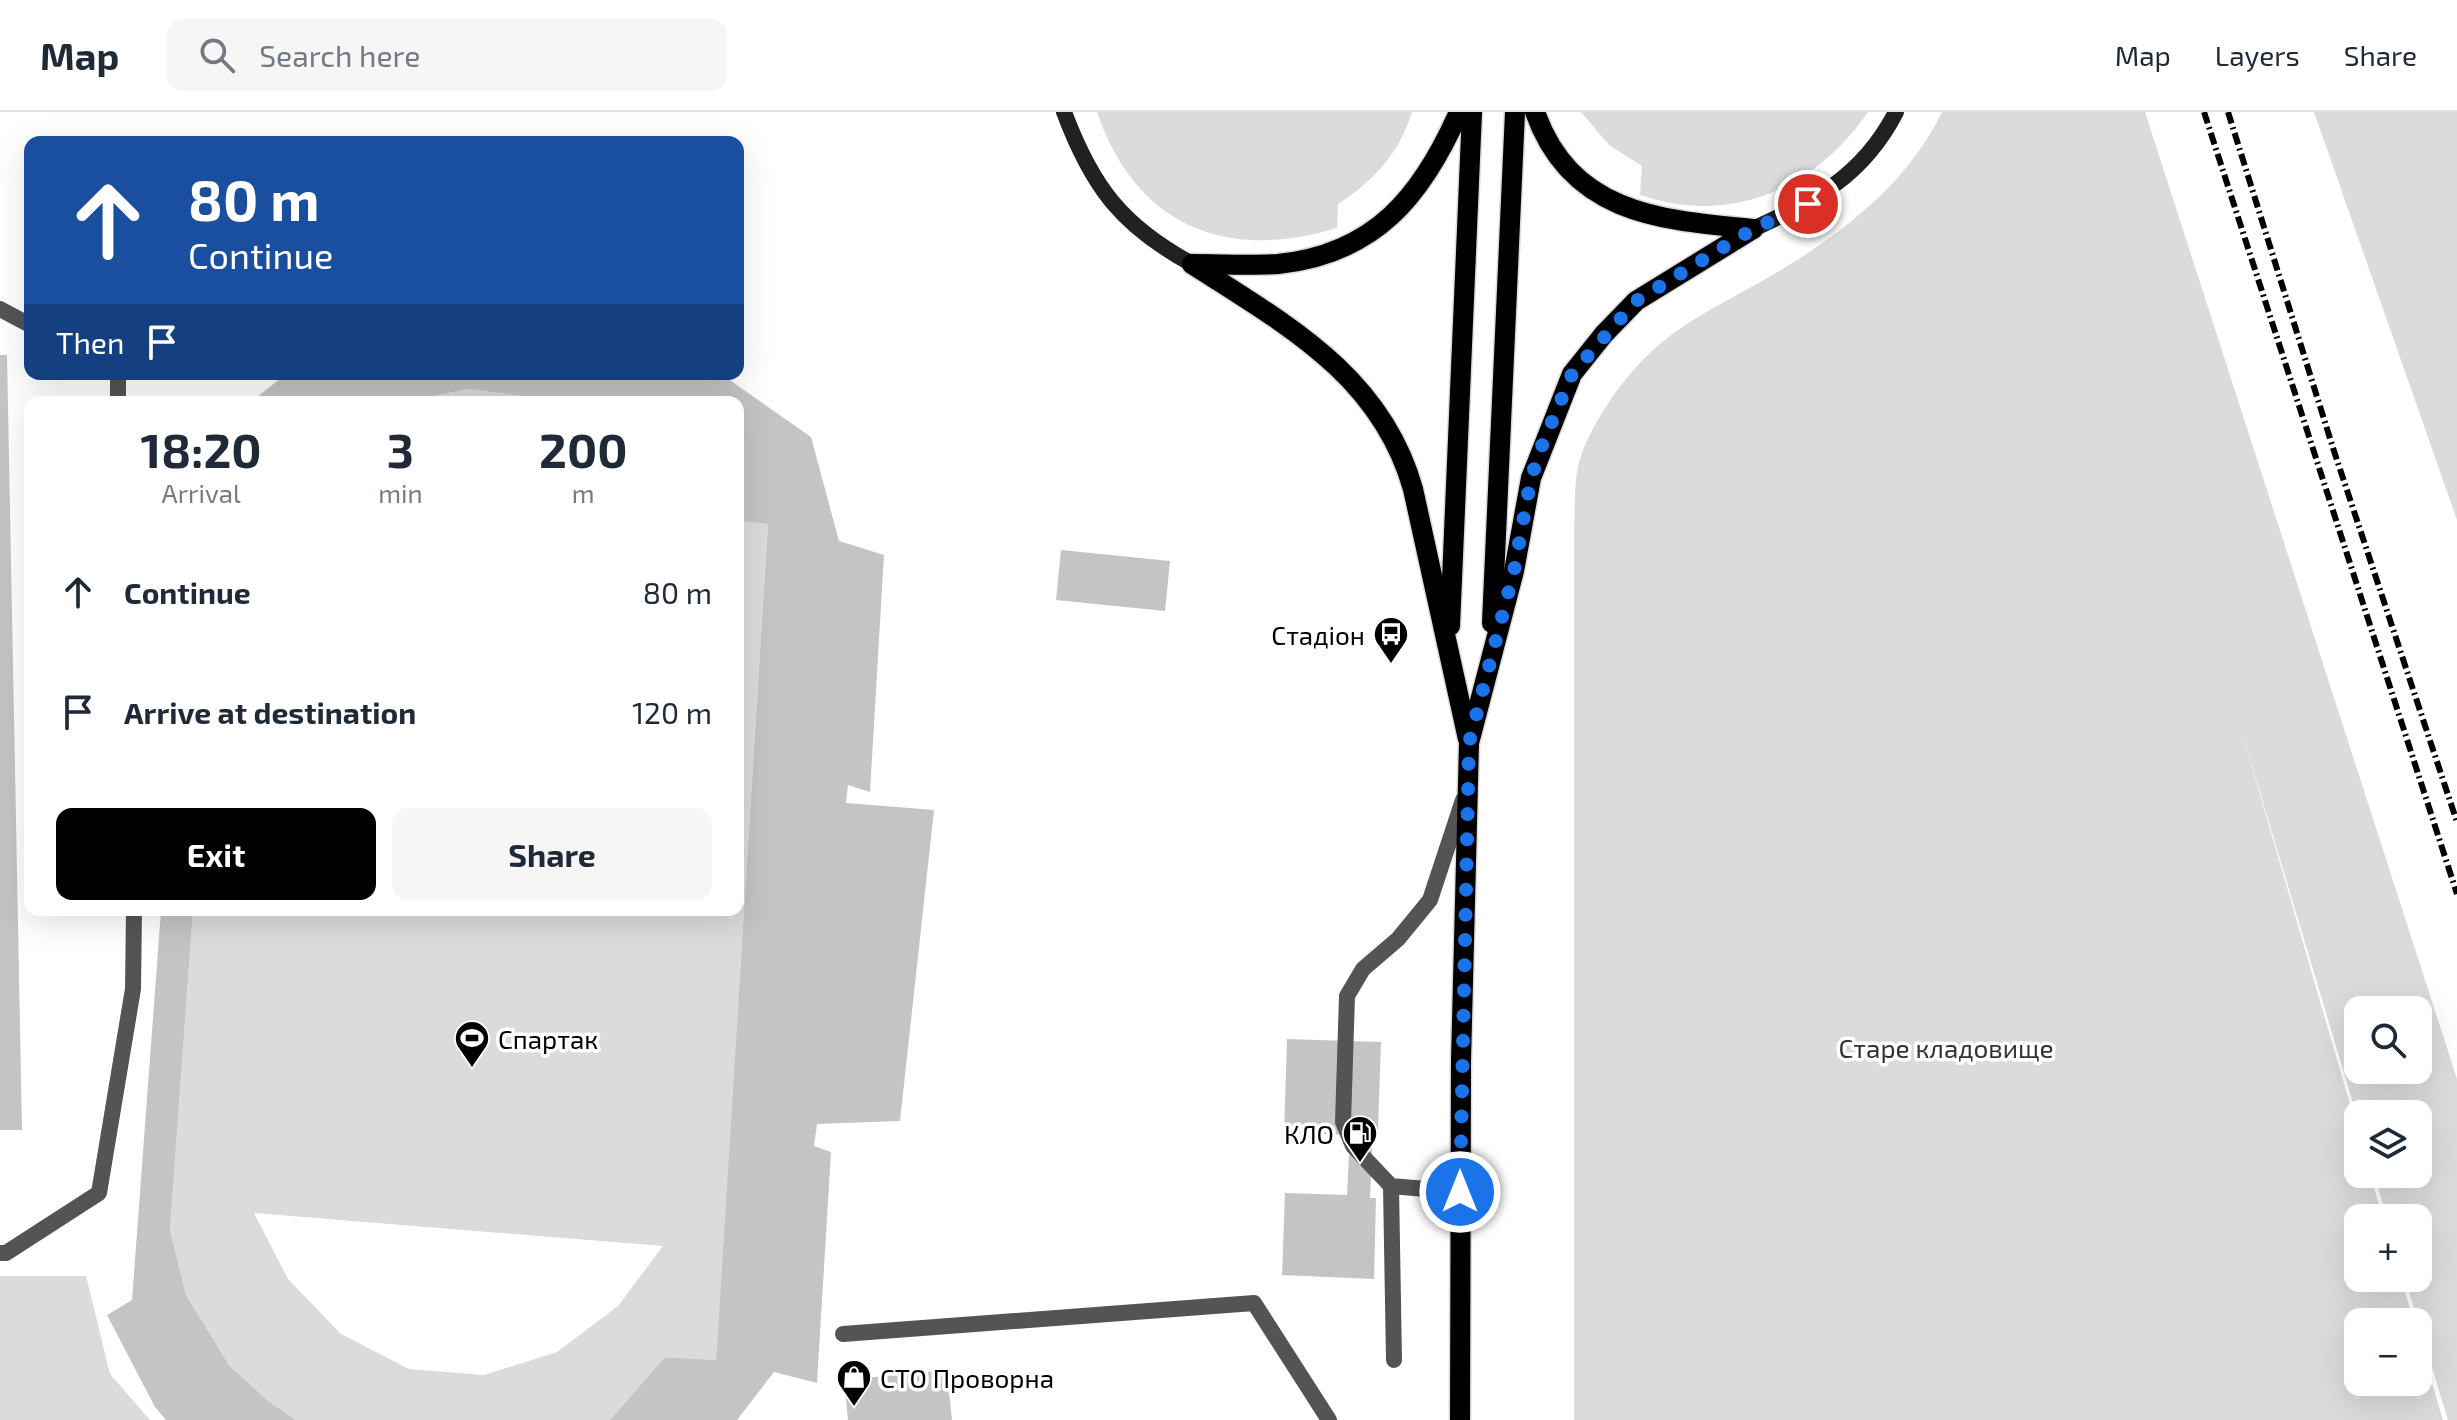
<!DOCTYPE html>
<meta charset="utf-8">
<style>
:root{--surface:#fff;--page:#f6f6f7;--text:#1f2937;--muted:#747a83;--line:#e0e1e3;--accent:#000}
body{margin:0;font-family:"Exo 2",sans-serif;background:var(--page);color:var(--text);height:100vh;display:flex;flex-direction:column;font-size:30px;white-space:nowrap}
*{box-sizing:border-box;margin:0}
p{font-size:26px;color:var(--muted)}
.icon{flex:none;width:44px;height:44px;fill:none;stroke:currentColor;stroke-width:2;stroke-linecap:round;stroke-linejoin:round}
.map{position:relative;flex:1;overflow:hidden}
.panel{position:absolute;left:24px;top:284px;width:720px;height:520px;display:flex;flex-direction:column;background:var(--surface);border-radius:16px;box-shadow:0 8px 32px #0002}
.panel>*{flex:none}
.guide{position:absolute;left:24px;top:24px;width:720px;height:244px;border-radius:16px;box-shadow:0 8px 32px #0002;background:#1a4fa0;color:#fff;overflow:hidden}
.controls{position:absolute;left:2344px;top:884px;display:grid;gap:16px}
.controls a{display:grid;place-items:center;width:88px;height:88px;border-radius:16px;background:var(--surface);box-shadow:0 8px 32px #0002;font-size:40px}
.pin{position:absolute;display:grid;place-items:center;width:68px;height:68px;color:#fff;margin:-34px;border:4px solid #fff;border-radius:50%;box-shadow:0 2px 8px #0007}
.me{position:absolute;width:88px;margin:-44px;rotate:0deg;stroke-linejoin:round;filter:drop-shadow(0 0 6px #0008)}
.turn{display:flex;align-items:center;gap:28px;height:168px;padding:0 32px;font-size:36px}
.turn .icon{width:104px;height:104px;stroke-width:2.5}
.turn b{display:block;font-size:56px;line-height:68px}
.then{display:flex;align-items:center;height:76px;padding:0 32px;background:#0003;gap:16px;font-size:30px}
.eta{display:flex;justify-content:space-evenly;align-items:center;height:136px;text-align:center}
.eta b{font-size:48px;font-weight:700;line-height:56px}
.button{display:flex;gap:16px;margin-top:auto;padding:16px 32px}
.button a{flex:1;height:92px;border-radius:16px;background:var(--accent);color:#fff;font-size:32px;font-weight:700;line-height:92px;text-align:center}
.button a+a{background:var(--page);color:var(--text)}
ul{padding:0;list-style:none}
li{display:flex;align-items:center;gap:24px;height:120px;padding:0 32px}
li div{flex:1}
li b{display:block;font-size:30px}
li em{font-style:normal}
header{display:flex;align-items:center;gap:48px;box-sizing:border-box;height:112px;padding:0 40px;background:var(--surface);border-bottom:2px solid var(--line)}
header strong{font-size:38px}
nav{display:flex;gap:44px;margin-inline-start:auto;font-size:28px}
.search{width:560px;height:72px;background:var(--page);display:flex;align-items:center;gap:20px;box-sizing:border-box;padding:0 28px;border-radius:16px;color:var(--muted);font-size:30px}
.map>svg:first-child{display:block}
.green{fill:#dbdbdb;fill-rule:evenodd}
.building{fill:#c4c4c4}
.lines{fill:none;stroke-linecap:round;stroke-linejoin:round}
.primary-casing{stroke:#dbdbdb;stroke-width:23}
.service{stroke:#545454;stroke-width:16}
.secondary{stroke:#212121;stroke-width:16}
.primary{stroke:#000;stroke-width:20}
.rail{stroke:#000;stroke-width:6;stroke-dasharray:12 4 2 4;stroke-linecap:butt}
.route{stroke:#1a73e8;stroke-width:14;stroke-dasharray:0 25.2}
.labels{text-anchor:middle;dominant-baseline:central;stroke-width:7;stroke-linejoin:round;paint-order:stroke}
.poi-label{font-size:26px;fill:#000;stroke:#fff;text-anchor:end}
.park-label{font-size:26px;fill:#323232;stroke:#fff}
</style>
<header>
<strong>Map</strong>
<div class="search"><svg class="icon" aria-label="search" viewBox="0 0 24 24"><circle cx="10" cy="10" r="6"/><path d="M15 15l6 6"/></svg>Search here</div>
<nav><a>Map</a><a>Layers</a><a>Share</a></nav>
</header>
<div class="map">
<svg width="2457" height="1308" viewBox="0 0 2457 1308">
<rect width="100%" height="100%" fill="#fff"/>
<!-- green -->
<g class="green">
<path d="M1097,0H1412C1400,40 1373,70 1338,92L1337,116C1226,150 1136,114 1097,0Z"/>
<path d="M1581,0H1868C1815,77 1731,114 1640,83L1642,54L1609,33Z"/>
<path d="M1942,0H2145L2457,967V1308H2448L2405,1166H2418V1106H2387L2374,1062H2418V1002H2358V1008L2239,610L2358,1020V1062H2370L2383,1106H2358V1166H2401L2414,1210H2358V1270H2418V1224L2443,1308H1574V416C1575,395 1574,370 1579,350C1585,329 1597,308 1609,290C1657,220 1699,205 1769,165C1838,125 1907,73 1942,0ZM2358,898H2418V958H2358Z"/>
<polygon points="2314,0 2457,0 2457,408"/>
<polygon points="469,277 564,290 403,290"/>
<path d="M738,409L768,412L716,1248L665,1245L610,1308H296L268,1289L229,1253L186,1183L170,1118L193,798H738ZM254,1101L663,1134L618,1194L557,1240L484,1263L409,1257L341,1222L288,1167Z"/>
<polygon points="0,1164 86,1164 110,1262 150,1308 0,1308"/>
</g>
<!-- building -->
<g class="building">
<polygon points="0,243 7,243 22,1018 0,1018"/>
<polygon points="286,262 721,262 811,325 839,429 884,443 870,680 848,673 846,691 934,698 900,1009 817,1012 814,1034 831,1040 817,1271 774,1260 737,1308 610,1308 665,1245 716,1248 768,412 738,409 738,290 564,290 469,277 403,290 251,290"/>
<polygon points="1061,438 1170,449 1165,499 1056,488"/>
<polygon points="161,798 193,798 170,1118 186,1183 229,1253 268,1289 296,1308 166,1308 155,1295 107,1203 132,1188"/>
<polygon points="1287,927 1381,930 1378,1017 1373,1017 1370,1086 1376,1086 1374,1167 1282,1163 1285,1081 1347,1083 1350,1023 1284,1021"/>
<polygon points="947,1258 952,1308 848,1308 844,1268"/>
</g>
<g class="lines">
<!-- primary casing -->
<g class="primary-casing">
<g id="primary">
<path d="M1535,0C1571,102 1660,108 1753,117"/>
<path d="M1192,152C1285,212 1381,263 1413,377L1468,627"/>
<path d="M1192,152C1221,152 1250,154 1278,152C1375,142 1422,84 1459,0"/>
<polyline points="1492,511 1515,0"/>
<polyline points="1450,514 1472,0"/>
<polyline points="1460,1308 1461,949 1469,631 1514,459 1531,366 1572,262 1604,222 1636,189 1753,117"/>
</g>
</g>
<!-- service -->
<g class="service">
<polyline points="0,197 30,213"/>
<polyline points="118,262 118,290"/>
<polyline points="1391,1074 1394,1248"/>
<polyline points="1460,1080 1391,1074 1353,1034 1343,1010 1347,884 1363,857 1398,827 1430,788 1463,688"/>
<polyline points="0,1141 6,1141 99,1081 133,877 134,798"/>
<polyline points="843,1222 1254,1191 1329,1308"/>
</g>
<!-- secondary -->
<g class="secondary">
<path d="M1064,0C1092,75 1122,114 1192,152"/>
<path d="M1753,117C1816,88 1863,64 1896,0"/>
</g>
<!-- primary -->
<use href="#primary" class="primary"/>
<!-- rail -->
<g class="rail">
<polyline points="2204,0 2457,782"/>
<polyline points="2228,0 2333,336 2457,710"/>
</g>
</g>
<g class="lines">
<!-- route -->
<polyline class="route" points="1460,1080 1469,631 1514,459 1531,366 1543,331 1572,262 1636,189 1753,117 1808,92"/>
</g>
<!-- icons -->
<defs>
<g id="bus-pin" transform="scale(1.8)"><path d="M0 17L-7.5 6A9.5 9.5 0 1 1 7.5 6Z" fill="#000" stroke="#fff"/><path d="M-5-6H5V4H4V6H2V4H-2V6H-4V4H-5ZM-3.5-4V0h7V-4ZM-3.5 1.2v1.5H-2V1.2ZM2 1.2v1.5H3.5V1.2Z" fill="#fff"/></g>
<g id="stadium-pin" transform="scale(1.8)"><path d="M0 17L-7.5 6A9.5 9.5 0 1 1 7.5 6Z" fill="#000" stroke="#fff"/><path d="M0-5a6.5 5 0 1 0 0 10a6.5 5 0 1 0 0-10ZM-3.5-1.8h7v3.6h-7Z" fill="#fff"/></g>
<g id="fuel-pin" transform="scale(1.8)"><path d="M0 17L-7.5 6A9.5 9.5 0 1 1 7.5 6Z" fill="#000" stroke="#fff"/><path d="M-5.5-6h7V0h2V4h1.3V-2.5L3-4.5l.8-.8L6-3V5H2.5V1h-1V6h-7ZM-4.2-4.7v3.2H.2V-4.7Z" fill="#fff"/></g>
<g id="shop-pin" transform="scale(1.8)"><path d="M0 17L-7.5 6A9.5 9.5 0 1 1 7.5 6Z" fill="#000" stroke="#fff"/><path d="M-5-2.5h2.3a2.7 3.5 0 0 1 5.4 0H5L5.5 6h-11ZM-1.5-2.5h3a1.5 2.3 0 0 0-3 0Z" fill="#fff"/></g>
</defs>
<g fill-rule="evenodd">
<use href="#bus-pin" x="1391" y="522"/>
<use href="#stadium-pin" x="472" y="926"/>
<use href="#fuel-pin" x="1360" y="1021"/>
<use href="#shop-pin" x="854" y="1265"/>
</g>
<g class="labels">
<!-- poi labels -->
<g class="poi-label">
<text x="1365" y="522">Стадіон</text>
<text x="498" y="926" text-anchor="start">Спартак</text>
<text x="1334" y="1021">КЛО</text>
<text x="880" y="1265" text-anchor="start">СТО Проворна</text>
</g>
<!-- park labels -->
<g class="park-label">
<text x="1946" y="935">Старе кладовище</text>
</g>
</g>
</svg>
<div class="controls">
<a><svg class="icon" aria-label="search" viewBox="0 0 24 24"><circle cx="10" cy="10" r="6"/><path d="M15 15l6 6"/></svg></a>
<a><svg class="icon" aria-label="layers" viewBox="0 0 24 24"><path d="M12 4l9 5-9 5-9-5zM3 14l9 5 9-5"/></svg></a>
<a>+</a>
<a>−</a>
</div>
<div class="pin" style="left:1808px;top:92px;background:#d93025"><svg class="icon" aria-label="arrive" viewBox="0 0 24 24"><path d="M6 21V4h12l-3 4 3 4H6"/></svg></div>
<svg class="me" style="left:1460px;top:1080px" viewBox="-20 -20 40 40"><circle r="17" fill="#1a73e8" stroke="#fff" stroke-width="3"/><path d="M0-11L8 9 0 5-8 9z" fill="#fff"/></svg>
<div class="guide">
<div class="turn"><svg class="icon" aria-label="ahead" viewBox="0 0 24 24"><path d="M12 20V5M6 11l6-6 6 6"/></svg><div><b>80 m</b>Continue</div></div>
<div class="then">Then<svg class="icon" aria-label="arrive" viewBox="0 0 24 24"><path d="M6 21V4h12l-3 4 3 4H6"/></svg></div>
</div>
<section class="panel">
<div class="eta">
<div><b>18:20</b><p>Arrival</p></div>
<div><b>3</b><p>min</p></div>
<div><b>200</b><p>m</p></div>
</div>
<ul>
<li><svg class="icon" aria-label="ahead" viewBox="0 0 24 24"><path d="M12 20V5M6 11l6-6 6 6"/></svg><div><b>Continue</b></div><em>80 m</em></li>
<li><svg class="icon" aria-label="arrive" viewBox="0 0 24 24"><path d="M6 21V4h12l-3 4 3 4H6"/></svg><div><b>Arrive at destination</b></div><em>120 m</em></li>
</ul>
<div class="button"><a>Exit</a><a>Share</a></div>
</section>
</div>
